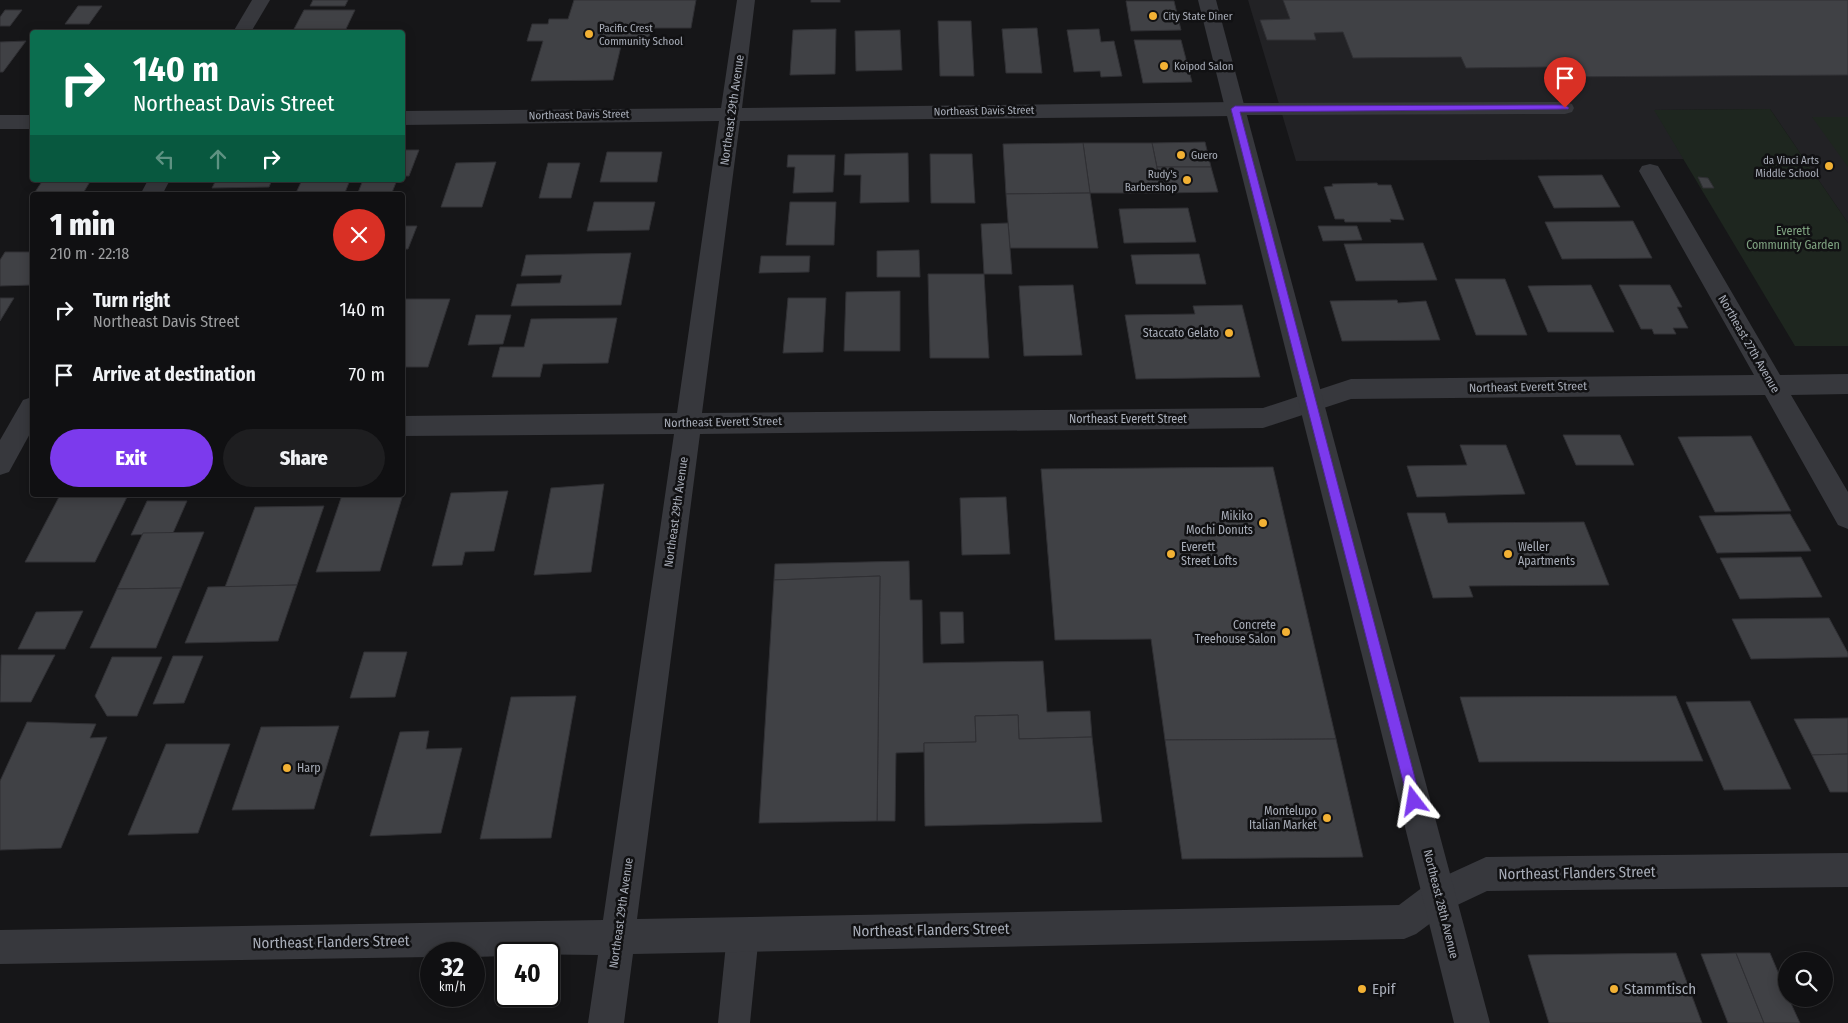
<!DOCTYPE html>
<meta charset="utf-8">
<style>
:root{--surface:#101012;--page:#1e1e20;--text:#f1f3f6;--muted:#9c9d9f;--line:#303032;--accent:#7c3aed}
body{margin:0;font-family:"Fira Sans Condensed",sans-serif;background:var(--page);color:var(--text);height:100vh;display:flex;flex-direction:column;font-size:19px;white-space:nowrap}
*{box-sizing:border-box;margin:0}
p{font-size:16px;color:var(--muted)}
.icon{flex:none;width:28px;height:28px;fill:none;stroke:currentColor;stroke-width:2;stroke-linecap:round;stroke-linejoin:round}
.map{position:relative;flex:1;overflow:hidden}
.sheet{position:absolute;left:30px;top:192px;width:375px;height:305px;display:flex;flex-direction:column;background:var(--surface);border-radius:5px;box-shadow:0 2px 12px #0003,0 0 0 1px var(--line)}
.sheet>*{flex:none}
.top-card{position:absolute;left:30px;top:30px;width:375px;height:152px;border-radius:5px;box-shadow:0 2px 12px #0003,0 0 0 1px var(--line);background:#0b6e4f;color:#fff;overflow:hidden}
.buttons{position:absolute;left:1778px;top:952px;display:grid;gap:10px}
.buttons a{display:grid;place-items:center;width:55px;height:55px;border-radius:50%;background:var(--surface);box-shadow:0 2px 12px #0003,0 0 0 1px var(--line);font-size:25px}
.speed{position:absolute;left:420px;top:942px;display:flex;gap:10px;font-size:25px;font-weight:700;text-align:center}
.speed>*{display:grid;place-content:center;width:65px;height:65px;border-radius:50%;background:var(--surface);box-shadow:0 2px 12px #0003,0 0 0 1px var(--line);line-height:1}
.speed small{font-size:12px;font-weight:400}
.speed .limit{border:2px solid #111;border-radius:8px;background:#fff;color:#111}
.pin{position:absolute;display:grid;place-items:center;width:42px;height:42px;color:#fff;margin:-51px -21px;border-radius:50% 50% 50% 0;rotate:-45deg;box-shadow:0 0 5px #0007}
.pin .icon{rotate:45deg}
.me{position:absolute;width:55px;margin:-28px;rotate:346deg;stroke-linejoin:round;filter:drop-shadow(0 0 4px #0008)}
.turn{display:flex;align-items:center;gap:18px;height:105px;padding:0 20px;font-size:22px}
.turn .icon{width:65px;height:65px;stroke-width:2.5}
.turn b{display:block;font-size:35px;line-height:42px}
.lanes{display:flex;align-items:center;height:48px;padding:0 20px;background:#0003;justify-content:center;gap:25px;direction:ltr}
.lanes .off{opacity:.35}
.round{display:grid;place-items:center;flex:none;width:52px;height:52px;border-radius:26px;background:var(--page)}
.summary{display:flex;align-items:center;justify-content:space-between;height:85px;padding:0 20px}
h1{font-size:30px;font-weight:800;line-height:38px}
.button{display:flex;gap:10px;margin-top:auto;padding:10px 20px}
.button a{flex:1;height:58px;border-radius:30px;background:var(--accent);color:#fff;font-size:20px;font-weight:800;line-height:58px;text-align:center}
.button a+a{background:var(--page);color:var(--text)}
ul{padding:0;list-style:none}
li{display:flex;align-items:center;gap:15px;height:65px;padding:0 20px}
li div{flex:1}
li b{display:block;font-size:19px}
li em{font-style:normal}
.map>svg:first-child{display:block}
.built{fill:#222225}
.green{fill:#1e261f}
.building{fill:#404145;stroke:#303034}
.lines{fill:none;stroke-linecap:round;stroke-linejoin:round}
.service{fill:#37383d;fill-rule:evenodd}
.minor{fill:#37383d;fill-rule:evenodd}
.tertiary{fill:#37383d;fill-rule:evenodd}
.route{fill:#7c3aed;stroke:#51269a}
.poi-dot{fill:#f2b134;stroke:#111113;stroke-width:2}
.labels{text-anchor:middle;dominant-baseline:central;stroke-width:5;stroke-linejoin:round;paint-order:stroke}
.far-poi-label{font-size:11px;fill:#a8adb8;stroke:#111113;text-anchor:start}
.far-street-label{font-size:11px;fill:#a8adb8;stroke:#111113}
.street-label{font-size:12px;fill:#a8adb8;stroke:#111113}
.park-label{font-size:12px;fill:#7fa381;stroke:#111113}
.poi-label{font-size:12px;fill:#a8adb8;stroke:#111113;text-anchor:end}
.near-street-label{font-size:15px;fill:#a8adb8;stroke:#111113}
.near-poi-label{font-size:15px;fill:#a8adb8;stroke:#111113;text-anchor:start}
</style>
<div class="map">
<svg width="1848" height="1023" viewBox="0 0 1848 1023">
<rect width="100%" height="100%" fill="#161618"/>
<!-- built -->
<polygon class="built" points="1248,0 1848,0 1848,223 1770,109 1655,110 1684,159 1296,161"/>
<!-- green -->
<g class="green">
<polygon points="1770,109 1848,223 1848,346 1795,346 1654,110"/>
<polygon points="1812,117 1848,117 1848,167"/>
</g>
<!-- building -->
<g class="building">
<polygon points="313,0 348,0 345,6 310,6"/>
<polygon points="574,0 696,0 691,28 651,28 647,45 621,46 613,80 531,81 543,41 527,41 532,24 548,24 549,19 568,19"/>
<rect x="811" y="0" width="29" height="2"/>
<polygon points="1283,0 1848,0 1848,75 1552,77 1547,67 1466,68 1461,57 1353,58 1343,32 1314,33 1316,40 1267,40 1260,20 1290,19"/>
<polygon points="1126,1 1174,1 1181,30 1131,31"/>
<polygon points="78,6 102,6 89,24 65,24"/>
<polygon points="5,10 22,10 10,26 0,26 0,17"/>
<polygon points="304,10 355,10 346,29 294,29"/>
<polygon points="938,21 971,21 974,76 940,76"/>
<polygon points="1037,28 1042,73 1006,73 1002,29"/>
<polygon points="836,29 835,74 790,75 793,30"/>
<polygon points="1099,29 1101,42 1114,41 1122,76 1101,77 1100,71 1074,72 1067,30"/>
<polygon points="900,30 902,70 856,71 855,31"/>
<polygon points="1134,40 1181,40 1192,82 1143,83"/>
<polygon points="26,41 3,72 0,72 0,42"/>
<polygon points="1205,142 1211,167 1157,167 1152,143"/>
<polygon points="1083,143 1152,143 1162,193 1090,193"/>
<polygon points="1083,143 1090,193 1006,194 1003,144"/>
<polygon points="402,150 419,150 409,176 402,176"/>
<polygon points="607,152 662,152 657,182 600,182"/>
<polygon points="908,153 909,202 860,203 861,175 844,175 845,154"/>
<polygon points="930,154 972,154 975,203 931,203"/>
<polygon points="788,155 835,155 833,192 793,193 795,167 787,167"/>
<polygon points="496,162 482,207 441,207 456,163"/>
<polygon points="548,163 580,163 571,198 539,198"/>
<polygon points="1157,167 1211,167 1218,192 1162,193"/>
<polygon points="1602,175 1620,207 1554,208 1538,176"/>
<polygon points="1698,177 1708,178 1714,188 1703,188"/>
<polygon points="43,180 91,180 82,195 33,195"/>
<polygon points="216,180 272,180 269,187 212,188"/>
<polygon points="302,180 350,180 344,195 295,195"/>
<polygon points="363,180 397,180 391,195 357,195"/>
<polygon points="1377,183 1378,185 1391,185 1404,220 1390,219 1391,222 1345,222 1344,219 1335,219 1324,187 1333,186 1332,184"/>
<polygon points="1090,193 1098,248 1010,248 1006,194"/>
<polygon points="594,202 655,202 649,230 587,231"/>
<polygon points="790,202 836,202 834,245 786,245"/>
<polygon points="1188,208 1196,242 1124,243 1119,209"/>
<polygon points="1633,221 1652,258 1562,259 1545,222"/>
<polygon points="1008,223 1012,274 984,274 981,224"/>
<polygon points="402,226 417,226 408,249 402,249"/>
<polygon points="1318,226 1357,226 1362,240 1323,241"/>
<polygon points="1423,243 1437,280 1356,281 1344,244"/>
<polygon points="919,250 920,277 877,277 877,251"/>
<polygon points="5,252 32,252 32,285 0,286 0,260"/>
<polygon points="631,253 621,305 511,306 517,284 560,283 562,275 521,276 526,255"/>
<polygon points="1199,254 1206,284 1136,284 1131,255"/>
<polygon points="761,256 810,256 809,272 759,273"/>
<polygon points="928,274 984,274 989,358 930,358"/>
<polygon points="1455,279 1505,279 1527,335 1476,335"/>
<polygon points="1073,285 1082,355 1024,356 1019,286"/>
<polygon points="1591,285 1614,332 1548,332 1528,286"/>
<polygon points="1619,285 1670,285 1682,307 1677,307 1688,328 1673,328 1676,334 1654,334 1652,329 1641,329"/>
<polygon points="900,291 900,351 844,351 846,292"/>
<polygon points="0,298 14,298 0,321"/>
<polygon points="788,298 826,298 823,352 783,353"/>
<polygon points="402,299 450,299 428,367 402,367"/>
<polygon points="1397,300 1398,303 1426,301 1440,340 1342,341 1330,301"/>
<polygon points="1242,305 1260,377 1136,379 1125,315 1195,314 1193,306"/>
<polygon points="476,315 511,315 503,344 468,345"/>
<polygon points="617,318 608,363 543,364 540,377 492,377 500,347 524,347 531,319"/>
<polygon points="1563,435 1620,435 1634,465 1576,465"/>
<polygon points="1751,436 1791,511 1715,512 1678,437"/>
<polygon points="1460,445 1506,445 1525,494 1417,497 1407,466 1467,465"/>
<polygon points="1273,467 1336,739 1165,740 1151,639 1055,640 1041,469"/>
<polygon points="604,484 591,572 534,575 551,488"/>
<polygon points="402,491 404,491 380,571 316,572 342,495 402,495"/>
<polygon points="508,491 494,551 465,552 462,565 432,566 451,493"/>
<polygon points="60,495 128,495 95,562 25,562"/>
<polygon points="1006,497 1010,554 962,555 960,498"/>
<polygon points="147,501 187,501 173,533 131,535"/>
<polygon points="324,506 297,585 225,587 255,507"/>
<polygon points="1407,513 1445,513 1448,523 1584,522 1609,585 1469,586 1473,597 1433,598"/>
<polygon points="1790,514 1811,551 1717,553 1699,516"/>
<polygon points="204,532 181,588 117,589 143,533"/>
<polygon points="1801,557 1822,597 1740,599 1720,558"/>
<polygon points="909,561 910,600 922,600 923,663 1043,661 1047,712 1090,711 1092,737 1019,739 1018,715 975,716 976,742 924,743 924,752 896,753 895,821 877,821 880,576 774,580 775,564"/>
<polygon points="880,576 877,821 759,823 774,580"/>
<polygon points="297,585 278,641 185,643 208,587"/>
<polygon points="181,588 156,648 90,648 117,589"/>
<polygon points="83,611 65,649 18,649 36,612"/>
<polygon points="940,612 963,612 964,643 941,644"/>
<polygon points="1829,618 1848,653 1848,657 1751,659 1732,619"/>
<polygon points="364,652 407,652 395,697 350,698"/>
<polygon points="1,655 55,655 31,702 0,702"/>
<polygon points="173,656 203,656 184,703 153,704"/>
<polygon points="112,657 162,657 137,716 107,716 95,696"/>
<polygon points="576,696 551,838 480,839 511,697"/>
<polygon points="1676,696 1703,761 1479,762 1460,697"/>
<polygon points="1750,701 1791,789 1724,790 1686,702"/>
<polygon points="1018,715 1019,739 1092,737 1102,822 925,826 924,743 976,742 975,716"/>
<polygon points="1848,718 1848,754 1812,755 1794,719"/>
<polygon points="27,722 96,724 90,738 107,737 61,848 0,850 0,781"/>
<polygon points="339,726 314,809 232,810 261,727"/>
<polygon points="429,731 426,749 462,748 441,833 370,836 400,732"/>
<polygon points="1336,739 1363,857 1182,859 1165,740"/>
<polygon points="166,744 230,744 198,833 128,835"/>
<polygon points="1848,754 1848,792 1830,792 1812,755"/>
<polygon points="1676,953 1702,1023 1549,1023 1528,955"/>
<polygon points="1736,953 1764,1023 1728,1023 1701,954"/>
<polygon points="1736,953 1770,953 1786,991 1786,999 1789,999 1800,1023 1764,1023"/>
</g>
<g class="lines">
<!-- service -->
<g class="service">
<polygon points="1565,102 1572,104 1574,108 1572,112 1565,114 1235,115 1228,113 1226,109 1228,105 1235,103"/>
<polygon points="743,918 754,923 759,934 750,1023 718,1023 727,934 732,923"/>
</g>
<!-- minor -->
<g class="minor">
<polygon points="252,0 270,0 251,32 233,32"/>
<polygon points="737,0 755,0 742,108 1235,102 1242,104 1245,109 1242,114 1235,116 740,121 702,413 1263,408 1351,379 1754,375 1639,171 1642,166 1650,164 1658,166 1661,171 1780,375 1848,374 1848,394 1791,395 1848,492 1848,529 1838,525 1765,395 1351,399 1263,428 700,434 637,919 1399,905 1427,884 1486,857 1848,853 1848,887 1487,891 1451,908 1416,934 1404,939 633,954 624,1023 588,1023 598,955 506,954 506,956 474,957 474,954 431,954 431,957 0,964 0,930 603,920 674,434 402,436 402,416 677,413 719,121 402,125 402,111 721,108"/>
<rect x="0" y="115" width="32" height="14"/>
<polygon points="148,180 170,180 162,195 140,195"/>
<polygon points="32,397 32,430 9,472 0,475 0,440 23,400"/>
</g>
<!-- tertiary -->
<polygon class="tertiary" points="1198,0 1216,0 1490,1023 1454,1023"/>
</g>
<!-- route -->
<polygon class="route" points="1565,105 1569,108 1568,109 1240,112 1421,801 1419,805 1414,807 1410,805 1408,801 1231,109 1235,106"/>
<!-- markers -->
<g class="poi-dot">
<circle cx="1153" cy="16" r="5"/>
<circle cx="589" cy="34" r="5"/>
<circle cx="1164" cy="66" r="5"/>
<circle cx="1181" cy="155" r="5"/>
<circle cx="1829" cy="166" r="5"/>
<circle cx="1187" cy="180" r="5"/>
<circle cx="1229" cy="333" r="5"/>
<circle cx="1263" cy="523" r="5"/>
<circle cx="1171" cy="554" r="5"/>
<circle cx="1508" cy="554" r="5"/>
<circle cx="1286" cy="632" r="5"/>
<circle cx="287" cy="768" r="5"/>
<circle cx="1327" cy="818" r="5"/>
<circle cx="1362" cy="989" r="5"/>
<circle cx="1614" cy="989" r="5"/>
</g>
<g class="labels">
<!-- far-poi labels -->
<g class="far-poi-label">
<text x="1163" y="16">City State Diner</text>
<text x="599" y="28">Pacific Crest<tspan x="599" dy="13">Community School</tspan></text>
<text x="1174" y="66">Koipod Salon</text>
<text x="1191" y="155">Guero</text>
<text x="1819" y="160" text-anchor="end">da Vinci Arts<tspan x="1819" dy="13">Middle School</tspan></text>
<text x="1177" y="174" text-anchor="end">Rudy's<tspan x="1177" dy="13">Barbershop</tspan></text>
</g>
<!-- far-street labels -->
<g class="far-street-label">
<text transform="translate(984 111) rotate(-1)">Northeast Davis Street</text>
<text transform="translate(579 115) rotate(-1)">Northeast Davis Street</text>
</g>
<!-- street labels -->
<g class="street-label">
<text transform="translate(732 110) rotate(-82)">Northeast 29th Avenue</text>
<text transform="translate(1749 344) rotate(60)">Northeast 27th Avenue</text>
<text transform="translate(1528 387) rotate(-1)">Northeast Everett Street</text>
<text x="1128" y="419">Northeast Everett Street</text>
<text transform="translate(723 422) rotate(-1)">Northeast Everett Street</text>
<text transform="translate(676 512) rotate(-82)">Northeast 29th Avenue</text>
<text transform="translate(1441 904) rotate(76)">Northeast 28th Avenue</text>
<text transform="translate(621 913) rotate(-82)">Northeast 29th Avenue</text>
</g>
<!-- park labels -->
<g class="park-label">
<text x="1793" y="231">Everett<tspan x="1793" dy="14">Community Garden</tspan></text>
</g>
<!-- poi labels -->
<g class="poi-label">
<text x="1219" y="333">Staccato Gelato</text>
<text x="1253" y="516">Mikiko<tspan x="1253" dy="14">Mochi Donuts</tspan></text>
<text x="1181" y="547" text-anchor="start">Everett<tspan x="1181" dy="14">Street Lofts</tspan></text>
<text x="1518" y="547" text-anchor="start">Weller<tspan x="1518" dy="14">Apartments</tspan></text>
<text x="1276" y="625">Concrete<tspan x="1276" dy="14">Treehouse Salon</tspan></text>
<text x="297" y="768" text-anchor="start">Harp</text>
<text x="1317" y="811">Montelupo<tspan x="1317" dy="14">Italian Market</tspan></text>
</g>
<!-- near-street labels -->
<g class="near-street-label">
<text transform="translate(1577 873) rotate(-1)">Northeast Flanders Street</text>
<text transform="translate(931 930) rotate(-1)">Northeast Flanders Street</text>
<text transform="translate(331 942) rotate(-1)">Northeast Flanders Street</text>
</g>
<!-- near-poi labels -->
<g class="near-poi-label">
<text x="1372" y="989">Epif</text>
<text x="1624" y="989">Stammtisch</text>
</g>
</g>
</svg>
<div class="buttons">
<a><svg class="icon" aria-label="search" viewBox="0 0 24 24"><circle cx="10" cy="10" r="6"/><path d="M15 15l6 6"/></svg></a>
</div>
<div class="speed"><div>32<small>km/h</small></div><div class="limit">40</div></div>
<div class="pin" style="left:1565px;top:108px;background:#d93025"><svg class="icon" aria-label="arrive" viewBox="0 0 24 24"><path d="M6 21V4h12l-3 4 3 4H6"/></svg></div>
<svg class="me" style="left:1414px;top:801px" viewBox="-20 -20 40 40"><path d="M0-17L14 15 0 8-14 15z" fill="#7c3aed" stroke="#fff" stroke-width="4"/></svg>
<div class="top-card">
<div class="turn"><svg class="icon" aria-label="right" viewBox="0 0 24 24"><path d="M7 20v-9h11M14 6l5 5-5 5"/></svg><div><b>140 m</b>Northeast Davis Street</div></div>
<div class="lanes"><svg class="icon off" aria-label="left" viewBox="0 0 24 24"><path d="M17 20v-9H6M10 6l-5 5 5 5"/></svg><svg class="icon off" aria-label="ahead" viewBox="0 0 24 24"><path d="M12 20V5M6 11l6-6 6 6"/></svg><svg class="icon" aria-label="right" viewBox="0 0 24 24"><path d="M7 20v-9h11M14 6l5 5-5 5"/></svg></div>
</div>
<section class="sheet">
<div class="summary"><div><h1>1 min</h1><p>210 m · 22:18</p></div><a class="round" style="background:#d93025;color:#fff"><svg class="icon" aria-label="close" viewBox="0 0 24 24"><path d="M6 6l12 12M18 6L6 18"/></svg></a></div>
<ul>
<li><svg class="icon" aria-label="right" viewBox="0 0 24 24"><path d="M7 20v-9h11M14 6l5 5-5 5"/></svg><div><b>Turn right</b><p>Northeast Davis Street</p></div><em>140 m</em></li>
<li><svg class="icon" aria-label="arrive" viewBox="0 0 24 24"><path d="M6 21V4h12l-3 4 3 4H6"/></svg><div><b>Arrive at destination</b></div><em>70 m</em></li>
</ul>
<div class="button"><a>Exit</a><a>Share</a></div>
</section>
</div>
